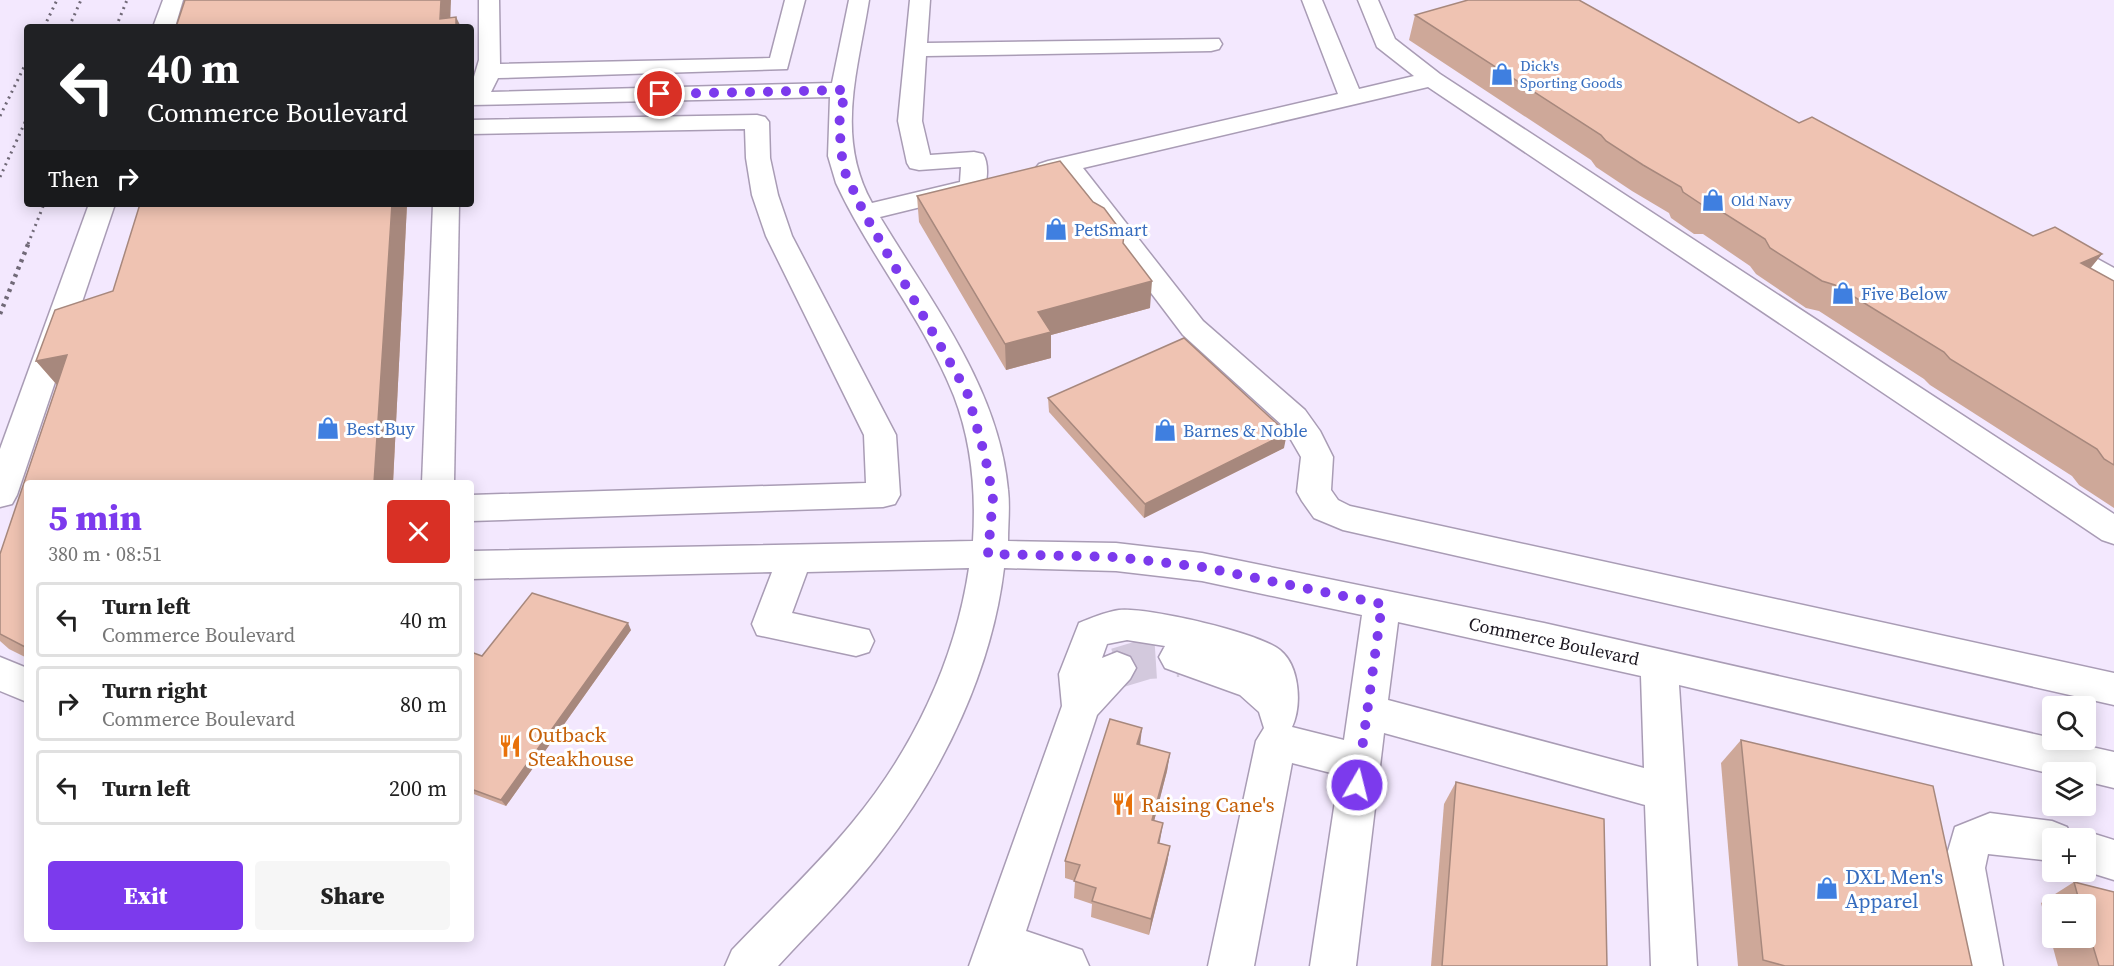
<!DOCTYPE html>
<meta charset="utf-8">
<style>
:root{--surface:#fff;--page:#f6f6f6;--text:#222;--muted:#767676;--line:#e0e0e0;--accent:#7c3aed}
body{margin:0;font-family:"Source Serif 4",serif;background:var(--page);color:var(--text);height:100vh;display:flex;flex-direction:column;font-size:22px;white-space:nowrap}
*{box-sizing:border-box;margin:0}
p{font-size:20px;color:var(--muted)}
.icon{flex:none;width:33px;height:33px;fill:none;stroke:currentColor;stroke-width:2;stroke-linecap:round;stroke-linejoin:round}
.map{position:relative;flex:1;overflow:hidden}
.panel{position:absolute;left:24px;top:480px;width:450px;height:462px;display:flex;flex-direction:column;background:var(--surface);border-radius:6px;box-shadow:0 3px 15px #0003}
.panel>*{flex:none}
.top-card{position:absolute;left:24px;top:24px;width:450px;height:183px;border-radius:6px;box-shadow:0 3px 15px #0003;background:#202124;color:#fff;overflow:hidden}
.controls{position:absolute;left:2042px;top:696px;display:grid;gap:12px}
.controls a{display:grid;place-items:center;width:54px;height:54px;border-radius:6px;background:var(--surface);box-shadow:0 3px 15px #0003;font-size:30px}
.pin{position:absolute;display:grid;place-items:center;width:51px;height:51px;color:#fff;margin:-26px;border:3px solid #fff;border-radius:50%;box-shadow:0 2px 6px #0007}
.me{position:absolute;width:66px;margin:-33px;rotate:8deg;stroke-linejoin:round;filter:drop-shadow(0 0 4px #0008)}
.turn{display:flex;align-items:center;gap:21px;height:126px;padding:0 24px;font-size:27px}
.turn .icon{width:78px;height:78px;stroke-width:2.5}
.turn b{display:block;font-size:42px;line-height:51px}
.then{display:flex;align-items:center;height:57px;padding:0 24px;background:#0003;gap:12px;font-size:22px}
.round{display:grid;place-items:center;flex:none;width:63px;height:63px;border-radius:6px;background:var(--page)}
.overview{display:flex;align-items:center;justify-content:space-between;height:102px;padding:0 24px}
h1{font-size:36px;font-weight:800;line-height:45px;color:var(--accent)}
.button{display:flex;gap:12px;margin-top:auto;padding:12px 24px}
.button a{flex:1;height:69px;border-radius:6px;background:var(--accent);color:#fff;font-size:24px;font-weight:800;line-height:69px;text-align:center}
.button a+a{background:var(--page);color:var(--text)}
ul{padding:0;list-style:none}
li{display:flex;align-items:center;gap:18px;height:75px;margin:0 12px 9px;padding:0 12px;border:3px solid var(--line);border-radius:6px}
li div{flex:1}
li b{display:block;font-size:22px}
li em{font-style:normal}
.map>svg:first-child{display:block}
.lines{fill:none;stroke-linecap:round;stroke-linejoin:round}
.minor-tunnel{stroke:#d3c9dd;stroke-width:40;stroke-dasharray:40 20;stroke-linecap:butt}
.minor-casing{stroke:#a99cb5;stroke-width:3}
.minor{fill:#fff;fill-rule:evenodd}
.rail-far1{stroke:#706977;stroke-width:3;stroke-dasharray:2 4.5;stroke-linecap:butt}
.rail{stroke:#706977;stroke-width:4.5;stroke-dasharray:3 5;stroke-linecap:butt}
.wall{fill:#cea899;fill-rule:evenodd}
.shaded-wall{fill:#a7887d}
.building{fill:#efc3b2;stroke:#a7887d;stroke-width:1.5}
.route{stroke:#7c3aed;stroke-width:10;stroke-dasharray:0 18}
.labels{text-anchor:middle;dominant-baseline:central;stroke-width:6;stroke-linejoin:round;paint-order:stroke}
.far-shop-label{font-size:15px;fill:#366cbe;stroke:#fff;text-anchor:start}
.shop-label{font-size:18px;fill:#366cbe;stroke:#fff;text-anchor:start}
.street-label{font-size:18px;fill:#1c1720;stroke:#fff}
.near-food-label{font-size:21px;fill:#c56008;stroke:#fff;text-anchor:start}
.near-shop-label{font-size:21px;fill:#366cbe;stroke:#fff;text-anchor:start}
</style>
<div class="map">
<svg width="2114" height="966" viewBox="0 0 2114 966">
<rect width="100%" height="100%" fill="#f3e8fe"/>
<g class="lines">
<!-- minor-tunnel -->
<polyline class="minor-tunnel" points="1117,668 1147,659 1178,657"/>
<!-- minor casing -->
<g class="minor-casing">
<g id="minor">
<polygon points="163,0 183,0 175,27 153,27"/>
<path d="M479,0H499L500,64L770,58L785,0H805L787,69L498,78L491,92L832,83L849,0H869C858,70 835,137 872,203L960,182L961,167L919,170L910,168L907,163L898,121L910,0H930L927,43L1219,39L1222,44L1219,49L1211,51L926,56L922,121L930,155L974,152L983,154C989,163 988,183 982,192L880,217C931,302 999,388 1008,490C1010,507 1008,524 1008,541L1116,543L1202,553L1544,623L2114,752V788L2085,781V772L2052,774L1679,685L1697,966H1651L1645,805L1384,733L1356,966H1310L1339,775L1292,763L1254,966H1208L1256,741L1264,728L1259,712L1240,695L1165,668L1159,657L1165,646L1127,640L1107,644L1102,658L1117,652L1130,657L1136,668L1130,679L1097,715L1026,931L1082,950L1089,966H969L1062,706L1059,674L1079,623C1091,618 1105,612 1119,610C1147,607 1257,632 1280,650C1300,666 1302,706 1292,727L1344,740L1362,615L1202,581L1116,571L1004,568C992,669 944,770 882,850C851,891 813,928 778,966H725L732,950C772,908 815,868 852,823C912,751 955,662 969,568L807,572L792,613L869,630L874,641L869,652L856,656L757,635L752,624L772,572L471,579V551L973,541C976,492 972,443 954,396C924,320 870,256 836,183L828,156L830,97L471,105V87L479,60ZM1398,622L1641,676L1644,768L1388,700Z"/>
<polygon points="1302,0 1322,0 1359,89 1414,76 1377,47 1358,0 1378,0 1395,39 1440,74 2114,514 2114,544 2102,540 1428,87 1083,168 1203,321 1305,410 1320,431 1333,457 1331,490 1338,500 1350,506 2114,673 2114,705 1343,530 1314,518 1302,501 1297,492 1301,457 1283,426 1183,335 1061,174 1048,177 1039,174 1035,169 1039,164 1048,161 1338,94"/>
<polygon points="757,115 765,117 769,122 770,158 778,195 792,236 896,435 900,495 895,504 883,507 471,521 471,495 866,483 864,435 766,236 752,195 746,158 745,129 471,134 471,120"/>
<polygon points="89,204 115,204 17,495 12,504 0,507 0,449"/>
<polygon points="433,204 459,204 454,483 422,483"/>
<polygon points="2053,238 2063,240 2114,268 2114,289 2104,286 2043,252 2039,246 2043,240"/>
<polygon points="0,657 27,668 27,702 0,691"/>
<polygon points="1990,813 2052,821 2067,827 2071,836 2085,831 2114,840 2114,880 2085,871 2085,838 2052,838 2052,861 1988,854 1985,868 2003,966 1957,966 1943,868 1955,827"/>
</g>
</g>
<!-- minor -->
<use href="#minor" class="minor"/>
<!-- rail-far1 -->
<g class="rail-far1">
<polyline points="44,27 57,0"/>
<polyline points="69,27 81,0"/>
<polyline points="116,27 127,0"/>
<polyline points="0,116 27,61"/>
<polyline points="0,177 27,118"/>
<polyline points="28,244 44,204"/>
</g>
<!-- rail -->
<polyline class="rail" points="0,314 29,242"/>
</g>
<!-- wall -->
<g class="wall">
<polygon points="1415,15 1799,123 2033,236 2102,254 2090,268 2114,281 2114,508 2079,485 2072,476 1930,385 1924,379 1819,311 1806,308 1756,274 1750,266 1703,234 1694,234 1671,218 1669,213 1632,191 1596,167 1591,160 1409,40"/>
<polygon points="917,196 1123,243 1150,308 1051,335 1051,358 1006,370 919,222"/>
<polygon points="407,204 393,483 27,483 27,658 9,649 0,641 0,554 57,385 36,361 113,291"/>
<polygon points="1048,398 1284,448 1144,518 1049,412"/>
<polygon points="631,630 506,806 471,793 471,652 482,656"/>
<polygon points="1741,740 1972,966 1738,966 1721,763"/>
<polygon points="1140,745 1170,753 1167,771 1154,821 1159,843 1170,846 1167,863 1149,935 1091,917 1092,904 1074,898 1075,881 1065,878 1065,861"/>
<polygon points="1456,782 1607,966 1431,966 1444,804"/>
<path d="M2074,882L2114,892V966H2058L2041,903ZM2052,904H2085V938H2052Z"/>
</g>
<!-- shaded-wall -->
<g class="shaded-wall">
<polygon points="441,0 451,0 450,27 440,19"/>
<polygon points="456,17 461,27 456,27"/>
<polygon points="392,204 407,204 393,483 374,483"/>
<polygon points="2102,254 2081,280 2081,263"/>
<polygon points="1152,281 1150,308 1051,335 1051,358 1006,370 1005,344 1038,312"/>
<polygon points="67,355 59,387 36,361"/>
<polygon points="1287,433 1284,448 1144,518 1145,504"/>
<polygon points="628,623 631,630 506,806 501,800"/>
<polygon points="1142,728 1140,746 1137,744"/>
<polygon points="1170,753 1167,771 1150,837 1152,820"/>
<polygon points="1163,823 1160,841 1155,860 1158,843"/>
<polygon points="1170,846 1167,863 1149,935 1151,919"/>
</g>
<!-- building -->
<g class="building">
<polygon points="185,0 441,0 440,19 456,17 456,27 176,27"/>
<polygon points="1468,0 1579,0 1799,123 1812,117 2033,236 2055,227 2102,254 2081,263 2114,281 2114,465 2104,459 2097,449 1950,359 1944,352 1835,285 1822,281 1770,248 1765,239 1716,208 1707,208 1683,192 1681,187 1643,165 1606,141 1601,135 1415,15"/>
<polygon points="1060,161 1093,202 1104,208 1124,235 1123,243 1152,281 1038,312 1051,332 1005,344 917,196"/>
<polygon points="140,204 392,204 374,483 27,483 27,648 0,634 0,554 67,355 36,361 55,310 113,291"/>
<polygon points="1184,338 1287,433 1145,504 1048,398"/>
<polygon points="532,593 628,623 501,800 471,789 471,652 482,656"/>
<polygon points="1110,719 1142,728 1137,744 1170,753 1152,820 1163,823 1158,843 1170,846 1151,919 1092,901 1096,888 1074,881 1080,865 1065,861"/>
<polygon points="1741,740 1933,786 1972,966 1785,966 1763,960"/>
<polygon points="1456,782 1604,819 1607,966 1442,966"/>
<polygon points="2074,882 2114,892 2114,966 2099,966 2085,920 2085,904 2080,904"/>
</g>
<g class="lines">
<!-- route -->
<polyline class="route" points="660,94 845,90 839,124 843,168 864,213 967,392 985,456 993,497 988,554 1116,557 1202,567 1382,604 1357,785"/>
</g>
<!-- icons -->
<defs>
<g id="shop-bare" transform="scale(1.8)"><path d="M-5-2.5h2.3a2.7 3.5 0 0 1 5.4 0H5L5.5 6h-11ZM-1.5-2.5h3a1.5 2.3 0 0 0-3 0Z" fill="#3f7fe0" stroke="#fff" stroke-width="2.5" paint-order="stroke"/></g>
<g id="restaurant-bare" transform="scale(1.8)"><path d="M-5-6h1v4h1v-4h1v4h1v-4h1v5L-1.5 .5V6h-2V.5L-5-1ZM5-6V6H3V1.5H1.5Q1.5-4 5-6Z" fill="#e8710a" stroke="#fff" stroke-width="2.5" paint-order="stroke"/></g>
</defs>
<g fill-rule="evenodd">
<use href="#shop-bare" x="1502" y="74"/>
<use href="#shop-bare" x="1713" y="200"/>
<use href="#shop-bare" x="1056" y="229"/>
<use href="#shop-bare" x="1843" y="293"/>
<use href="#shop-bare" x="328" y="428"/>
<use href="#shop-bare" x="1165" y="430"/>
<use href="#restaurant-bare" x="510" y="746"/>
<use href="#restaurant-bare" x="1123" y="804"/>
<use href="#shop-bare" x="1827" y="888"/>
</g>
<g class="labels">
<!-- far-shop labels -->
<g class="far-shop-label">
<text x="1520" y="65">Dick's<tspan x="1520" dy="17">Sporting Goods</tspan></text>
<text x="1731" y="200">Old Navy</text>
</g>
<!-- shop labels -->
<g class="shop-label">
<text x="1074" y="229">PetSmart</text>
<text x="1861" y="293">Five Below</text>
<text x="346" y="428">Best Buy</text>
<text x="1183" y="430">Barnes &amp; Noble</text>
</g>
<!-- street labels -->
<g class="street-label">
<text transform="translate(1554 641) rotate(12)">Commerce Boulevard</text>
</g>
<!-- near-food labels -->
<g class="near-food-label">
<text x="528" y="734">Outback<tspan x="528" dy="24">Steakhouse</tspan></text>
<text x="1141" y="804">Raising Cane's</text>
</g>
<!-- near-shop labels -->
<g class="near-shop-label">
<text x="1845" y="876">DXL Men's<tspan x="1845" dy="24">Apparel</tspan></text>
</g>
</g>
</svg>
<div class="controls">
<a><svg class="icon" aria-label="search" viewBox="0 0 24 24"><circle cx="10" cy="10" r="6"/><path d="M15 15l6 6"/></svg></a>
<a><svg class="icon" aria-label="layers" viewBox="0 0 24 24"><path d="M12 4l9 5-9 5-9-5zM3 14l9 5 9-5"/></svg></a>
<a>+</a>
<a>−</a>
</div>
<div class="pin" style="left:660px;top:94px;background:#d93025"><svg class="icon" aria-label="arrive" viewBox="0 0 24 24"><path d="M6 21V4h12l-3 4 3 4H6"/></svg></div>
<svg class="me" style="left:1357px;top:785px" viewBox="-20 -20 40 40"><circle r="17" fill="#7c3aed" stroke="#fff" stroke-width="3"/><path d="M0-11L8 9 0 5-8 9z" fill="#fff"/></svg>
<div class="top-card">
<div class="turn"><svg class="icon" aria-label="left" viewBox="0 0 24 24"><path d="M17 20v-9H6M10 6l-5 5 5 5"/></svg><div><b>40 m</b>Commerce Boulevard</div></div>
<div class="then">Then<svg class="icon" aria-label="right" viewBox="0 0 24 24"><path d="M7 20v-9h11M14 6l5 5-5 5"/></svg></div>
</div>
<section class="panel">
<div class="overview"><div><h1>5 min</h1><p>380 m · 08:51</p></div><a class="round" style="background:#d93025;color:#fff"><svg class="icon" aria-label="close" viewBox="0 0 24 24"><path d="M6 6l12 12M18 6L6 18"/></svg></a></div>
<ul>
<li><svg class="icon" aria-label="left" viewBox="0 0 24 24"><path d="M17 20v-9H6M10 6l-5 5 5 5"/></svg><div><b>Turn left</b><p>Commerce Boulevard</p></div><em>40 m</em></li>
<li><svg class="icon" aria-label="right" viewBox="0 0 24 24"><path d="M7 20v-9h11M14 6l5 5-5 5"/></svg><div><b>Turn right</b><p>Commerce Boulevard</p></div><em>80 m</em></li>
<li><svg class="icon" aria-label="left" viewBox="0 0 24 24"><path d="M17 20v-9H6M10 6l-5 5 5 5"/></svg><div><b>Turn left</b></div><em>200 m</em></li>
</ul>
<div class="button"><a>Exit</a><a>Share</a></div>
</section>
</div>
